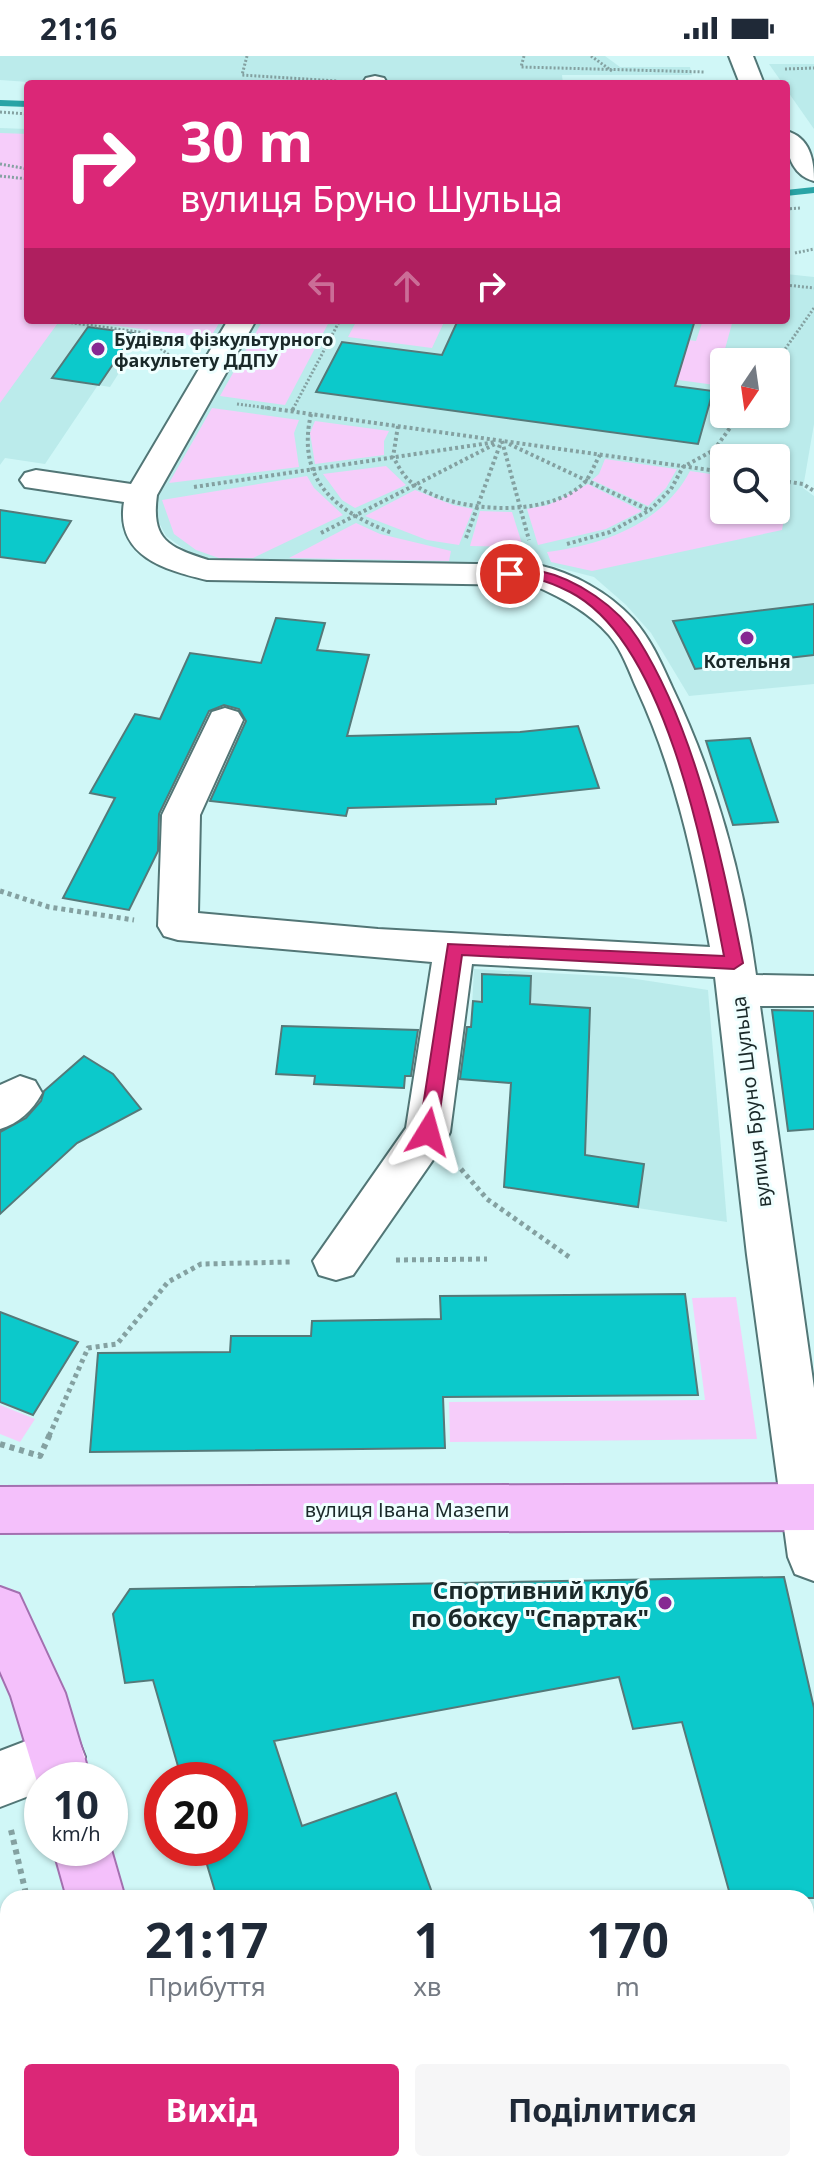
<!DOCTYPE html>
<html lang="uk">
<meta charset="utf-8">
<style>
:root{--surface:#fff;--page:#f6f6f7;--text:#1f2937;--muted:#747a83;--accent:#db2777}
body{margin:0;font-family:"Noto Sans",sans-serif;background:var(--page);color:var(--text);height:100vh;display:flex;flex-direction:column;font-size:30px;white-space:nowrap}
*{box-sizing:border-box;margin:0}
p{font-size:26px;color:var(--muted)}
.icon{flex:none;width:44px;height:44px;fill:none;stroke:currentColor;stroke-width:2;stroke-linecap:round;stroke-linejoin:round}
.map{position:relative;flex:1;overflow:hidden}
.sheet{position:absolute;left:0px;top:1834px;width:814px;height:282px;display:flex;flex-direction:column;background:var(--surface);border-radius:24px 24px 0 0;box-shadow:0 2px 6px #0004}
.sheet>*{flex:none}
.hud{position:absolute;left:24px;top:24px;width:766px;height:244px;border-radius:8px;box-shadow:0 2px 6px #0004;background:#db2777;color:#fff;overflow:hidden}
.needle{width:52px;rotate:193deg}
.buttons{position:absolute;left:710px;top:292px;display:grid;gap:16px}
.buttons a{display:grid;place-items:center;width:80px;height:80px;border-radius:8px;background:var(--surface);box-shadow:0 2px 6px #0004;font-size:40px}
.speed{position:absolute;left:24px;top:1706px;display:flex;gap:16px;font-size:40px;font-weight:700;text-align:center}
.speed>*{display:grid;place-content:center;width:104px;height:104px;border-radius:50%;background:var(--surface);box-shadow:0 2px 6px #0004;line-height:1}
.speed small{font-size:20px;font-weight:400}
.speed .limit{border:12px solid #d22;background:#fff;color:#111}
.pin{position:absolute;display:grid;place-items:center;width:68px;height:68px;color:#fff;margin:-34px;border:4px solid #fff;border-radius:50%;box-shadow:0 2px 8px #0007}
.me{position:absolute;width:88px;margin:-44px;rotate:8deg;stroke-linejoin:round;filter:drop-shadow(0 0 6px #0008)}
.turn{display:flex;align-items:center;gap:28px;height:168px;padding:0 24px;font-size:36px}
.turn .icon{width:104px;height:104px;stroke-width:2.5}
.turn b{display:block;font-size:56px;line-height:68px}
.lanes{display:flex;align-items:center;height:76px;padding:0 24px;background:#0003;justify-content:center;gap:40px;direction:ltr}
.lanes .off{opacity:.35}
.eta{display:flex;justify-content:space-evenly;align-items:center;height:136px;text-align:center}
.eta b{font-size:48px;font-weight:700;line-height:56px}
.cta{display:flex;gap:16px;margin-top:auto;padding:16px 24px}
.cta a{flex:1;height:92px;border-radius:8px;background:var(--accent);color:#fff;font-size:32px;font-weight:700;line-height:92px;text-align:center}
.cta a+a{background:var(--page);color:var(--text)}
.status{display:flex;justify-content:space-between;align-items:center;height:56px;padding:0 40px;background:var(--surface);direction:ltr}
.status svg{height:22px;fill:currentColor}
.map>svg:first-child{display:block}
.built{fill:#bbebeb;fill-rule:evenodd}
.green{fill:#f6cdfa}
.forest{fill:#d995e1}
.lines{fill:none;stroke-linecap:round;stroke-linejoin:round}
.stream{fill:#29a4a6;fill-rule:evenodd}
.building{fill:#0cc9cb;stroke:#557979;stroke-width:2}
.minor-casing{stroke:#527676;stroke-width:4}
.major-casing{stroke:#a370b0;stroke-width:4}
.path-far3{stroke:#84a1a1;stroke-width:3;stroke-dasharray:2 2;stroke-linecap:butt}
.path-far2{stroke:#84a1a1;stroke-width:4;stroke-dasharray:3 3;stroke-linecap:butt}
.path-far1{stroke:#84a1a1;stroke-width:5;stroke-dasharray:4 4;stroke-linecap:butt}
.path{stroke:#84a1a1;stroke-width:6;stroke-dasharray:5 5;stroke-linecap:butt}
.minor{fill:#fff;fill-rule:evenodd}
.major{fill:#f4c0fb;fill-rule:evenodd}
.route{fill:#db2777;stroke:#8e194d;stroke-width:2}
.poi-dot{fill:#862892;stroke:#f0ffff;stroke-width:3}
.labels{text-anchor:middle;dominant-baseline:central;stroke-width:6;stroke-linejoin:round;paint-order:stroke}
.far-poi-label{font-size:18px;font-weight:bold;fill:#1a2929;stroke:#f0ffff;text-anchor:start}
.street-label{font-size:20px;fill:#1a2929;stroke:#f0ffff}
.near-poi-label{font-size:24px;font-weight:bold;fill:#1a2929;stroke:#f0ffff;text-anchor:end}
</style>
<div class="status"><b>21:16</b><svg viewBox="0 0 49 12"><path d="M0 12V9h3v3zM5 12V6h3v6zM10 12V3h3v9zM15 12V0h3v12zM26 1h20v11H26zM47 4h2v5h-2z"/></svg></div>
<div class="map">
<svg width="814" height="2115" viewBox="0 0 814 2115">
<rect width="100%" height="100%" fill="#d0f7f7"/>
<!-- built -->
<g class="built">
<polygon points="0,0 605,0 620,11 690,11 692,19 562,19 563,28 57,28 0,24"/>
<polygon points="769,8 814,8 814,73 786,33 786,28 783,28"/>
<path d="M0,72L28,73V264H786V218L814,221V368L803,432L814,440V628L689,640L651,577L626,549L594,521L548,509L210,505L188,496L166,480L157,463L155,444L241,286L97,267L95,272L134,277L114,307L124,309L110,331L98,329L45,408L5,402L0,409ZM724,306H776V358H724ZM724,402H776V454H724Z"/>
<polygon points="474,913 623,921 708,934 727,1166 504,1131 511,1027 450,1023 454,970 471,971"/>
</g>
<!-- green -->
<g class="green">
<polygon points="0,77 28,78 28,264 60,264 0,347"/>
<polygon points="99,264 221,264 210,282 97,267"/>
<polygon points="263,264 330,264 285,349 220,340"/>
<polygon points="357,264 445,264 432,292 348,281"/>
<polygon points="703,264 733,264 715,329 620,316 633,277 696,285"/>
<polygon points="212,352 299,364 294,377 299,411 169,427"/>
<polygon points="315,365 389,375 384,385 384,399 315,408 310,377"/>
<polygon points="605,403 676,413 677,413 666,432 648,450 592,424 599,418"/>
<polygon points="386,410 406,429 355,452 342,444 323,418"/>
<path d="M690,415L724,420V454H776V427L790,429L782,474L592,515L551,506L547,496C604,489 663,467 690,415Z"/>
<polygon points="307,420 314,432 343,459 253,502 219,502 196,494 174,478 162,444"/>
<polygon points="588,428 642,455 606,473 538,489 527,453 548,449"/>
<polygon points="415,434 453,449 473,453 459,489 427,484 365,460"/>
<polygon points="480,455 512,456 523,491 470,490"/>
<polygon points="356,467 380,478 451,495 449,505 289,502"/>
<polygon points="736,1241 757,1383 450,1386 449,1346 705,1344 692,1242"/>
<polygon points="0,1349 35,1363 20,1386 0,1378"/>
</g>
<!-- forest -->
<polygon class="forest" points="8,1888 8,2108 61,2108 62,2115 0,2115 0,1891"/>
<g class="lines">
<!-- stream -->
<g class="stream">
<polygon points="0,44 28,45 28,51 0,50"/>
<polygon points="814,131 814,137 786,140 786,134"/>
</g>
</g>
<!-- building -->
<g class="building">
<polygon points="458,264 695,264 675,330 713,335 698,388 316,336 342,286 442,299"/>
<polygon points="88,271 134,277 99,329 52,322"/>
<polygon points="0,454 71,465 45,507 0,501"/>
<polygon points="814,548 814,599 695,613 673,565"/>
<polygon points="276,562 325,567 317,594 369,599 347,680 520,676 578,670 599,732 496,743 496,748 348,752 346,760 210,745 246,665 239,653 224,649 209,655 159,758 158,795 129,854 63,842 115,742 90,737 135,658 160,663 190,597 261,607"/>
<polygon points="750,682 778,766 733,769 706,685"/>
<polygon points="482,918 531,920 530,948 590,952 585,1099 644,1108 638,1151 504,1131 511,1027 460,1023 467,971 471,971 473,945 482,946"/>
<polygon points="772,954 814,955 814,1073 788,1075"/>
<polygon points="282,970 418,974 411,1020 405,1020 404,1032 314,1028 315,1020 276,1018"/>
<polygon points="84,1000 113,1018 141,1053 77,1087 0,1158 0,1076 26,1062 41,1045 44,1035"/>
<polygon points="685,1238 698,1339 443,1341 445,1392 90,1396 98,1297 230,1296 231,1280 311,1280 312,1265 441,1263 440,1240"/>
<polygon points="0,1256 78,1286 33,1359 0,1346"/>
<polygon points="784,1521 814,1652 814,1842 731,1842 682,1666 633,1673 619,1621 274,1685 302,1770 396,1737 434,1842 217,1842 202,1792 230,1792 230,1724 182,1724 153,1624 125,1627 113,1558 130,1533"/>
</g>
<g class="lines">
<!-- minor casing -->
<g class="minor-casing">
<g id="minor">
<polygon points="729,0 753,0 764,28 740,28"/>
<polygon points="375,20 384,22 387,27 362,28 366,22"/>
<path d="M786,75C810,81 814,104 814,125C791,119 786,96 786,75Z"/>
<path d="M228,264H256L157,439C151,484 168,491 208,504L538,509C573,517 608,536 633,563C651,583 661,607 672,631C715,720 743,821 756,919L814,920V950H760L814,1332V1525L795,1518L788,1501L747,1199L715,921L472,908L450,1076L444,1088L353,1219L336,1224L319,1219L313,1205L406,1072L432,906L178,884L164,880L158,870L162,759L212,656L225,652L238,656L243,664L200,759L198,857L378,873L710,891C694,803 675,715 637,633C629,615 622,594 609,579C589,556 561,541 533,529L207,524C165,514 115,500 124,446L25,431L20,424L25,417L36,414L131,428Z"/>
<path d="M20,1020L35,1025L42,1037C32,1055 19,1067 0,1073V1029Z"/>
<polygon points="57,1673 77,1681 85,1701 77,1721 69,1724 42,1724 42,1735 0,1751 0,1695"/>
</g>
</g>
<!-- major casing -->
<g class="major-casing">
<g id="major">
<polygon points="814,1428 814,1474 0,1477 0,1431"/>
<polygon points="0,1531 19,1538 65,1637 91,1724 42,1724 42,1742 11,1640 0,1615"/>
<polygon points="110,1790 125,1842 67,1842 53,1792"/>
<polygon points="137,2108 201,2108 203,2115 139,2115"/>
</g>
</g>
<!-- path-far3 -->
<g class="path-far3">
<polyline points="247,0 242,19 337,25"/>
<polyline points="524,0 521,11 705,16"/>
<polyline points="591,0 612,15"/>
<polyline points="785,13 814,12"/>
<polyline points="0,56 28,58"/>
<polyline points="0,108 28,113"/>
<polyline points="0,120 28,123"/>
<polyline points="786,153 801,152"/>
<polyline points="795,197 814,193"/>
<polyline points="786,229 814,232"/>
<polyline points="59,265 139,276 173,302"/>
<polyline points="776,306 814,252"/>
<polyline points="237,348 275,353"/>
<polyline points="293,353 340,264"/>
</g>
<!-- path-far2 -->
<g class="path-far2">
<polyline points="261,351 724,416"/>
<polyline points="292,355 294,351"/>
<path d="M311,358C296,424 335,455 392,477"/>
<path d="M398,370L393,401C398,409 403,420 411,426C449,457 548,464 585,426C591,419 595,407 600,399"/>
<polyline points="502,385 529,484"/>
<polyline points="509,388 649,454"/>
<polyline points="776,424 803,428 814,435"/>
<polyline points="194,431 496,386"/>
<polyline points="321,477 497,387"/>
<polyline points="466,482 501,386"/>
<polyline points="567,488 610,476 650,454 671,433 683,411 714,394 740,358"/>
</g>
<!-- path-far1 -->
<g class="path-far1">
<polyline points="0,835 49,851 134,864"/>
<polyline points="461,1113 487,1143 572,1203"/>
<polyline points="396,1204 487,1203"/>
<polyline points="49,1380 88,1292 117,1288 168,1226 201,1208 290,1206"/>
</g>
<!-- path -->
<g class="path">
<polyline points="0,1388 40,1400 50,1378"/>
<polyline points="11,1774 27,1842"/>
<polyline points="88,2108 89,2115"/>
</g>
<!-- minor -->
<use href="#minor" class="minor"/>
<!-- major -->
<use href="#major" class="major"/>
</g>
<!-- route -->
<path class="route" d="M510,514C520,514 531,513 540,515C577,523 618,551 638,583C697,677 721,800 743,907L734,913L462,899L437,1076L428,1083L419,1076L448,888L724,900C705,800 667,586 570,536C560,531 546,525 536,523C526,521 515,523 505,521V515Z"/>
<!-- markers -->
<g class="poi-dot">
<circle cx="98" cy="293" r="8"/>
<circle cx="747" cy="582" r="8"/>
<circle cx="665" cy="1547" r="8"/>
</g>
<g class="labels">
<!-- far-poi labels -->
<g class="far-poi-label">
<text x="114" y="283">Будівля фізкультурного<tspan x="114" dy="21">факультету ДДПУ</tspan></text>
<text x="747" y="605" text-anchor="middle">Котельня</text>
</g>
<!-- street labels -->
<g class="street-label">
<text transform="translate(751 1046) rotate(-97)">вулиця Бруно Шульца</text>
<text x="407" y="1453">вулиця Івана Мазепи</text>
</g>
<!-- near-poi labels -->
<g class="near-poi-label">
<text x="649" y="1533">Спортивний клуб<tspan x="649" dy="28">по боксу "Спартак"</tspan></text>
</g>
</g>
</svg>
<div class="buttons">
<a><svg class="needle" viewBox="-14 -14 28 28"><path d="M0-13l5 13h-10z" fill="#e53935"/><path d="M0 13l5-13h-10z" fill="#747a83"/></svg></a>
<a><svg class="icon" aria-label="search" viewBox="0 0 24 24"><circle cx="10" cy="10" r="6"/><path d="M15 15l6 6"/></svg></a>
</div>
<div class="speed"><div>10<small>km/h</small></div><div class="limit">20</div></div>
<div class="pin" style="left:510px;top:518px;background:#d93025"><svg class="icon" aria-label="arrive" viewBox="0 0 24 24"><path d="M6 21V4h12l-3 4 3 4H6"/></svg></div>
<svg class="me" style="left:428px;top:1076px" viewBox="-20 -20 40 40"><path d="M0-17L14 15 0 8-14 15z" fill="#db2777" stroke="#fff" stroke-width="4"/></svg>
<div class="hud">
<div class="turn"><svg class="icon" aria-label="right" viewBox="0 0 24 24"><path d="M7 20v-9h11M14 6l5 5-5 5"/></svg><div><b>30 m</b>вулиця Бруно Шульца</div></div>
<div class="lanes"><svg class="icon off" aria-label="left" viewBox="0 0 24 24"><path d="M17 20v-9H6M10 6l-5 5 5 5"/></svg><svg class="icon off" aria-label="ahead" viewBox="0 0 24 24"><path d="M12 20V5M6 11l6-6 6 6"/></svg><svg class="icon" aria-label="right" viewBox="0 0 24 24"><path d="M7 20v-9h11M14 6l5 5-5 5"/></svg></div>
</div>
<section class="sheet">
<div class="eta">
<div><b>21:17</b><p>Прибуття</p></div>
<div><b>1</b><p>хв</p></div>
<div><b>170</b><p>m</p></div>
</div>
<div class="cta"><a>Вихід</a><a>Поділитися</a></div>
</section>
</div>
